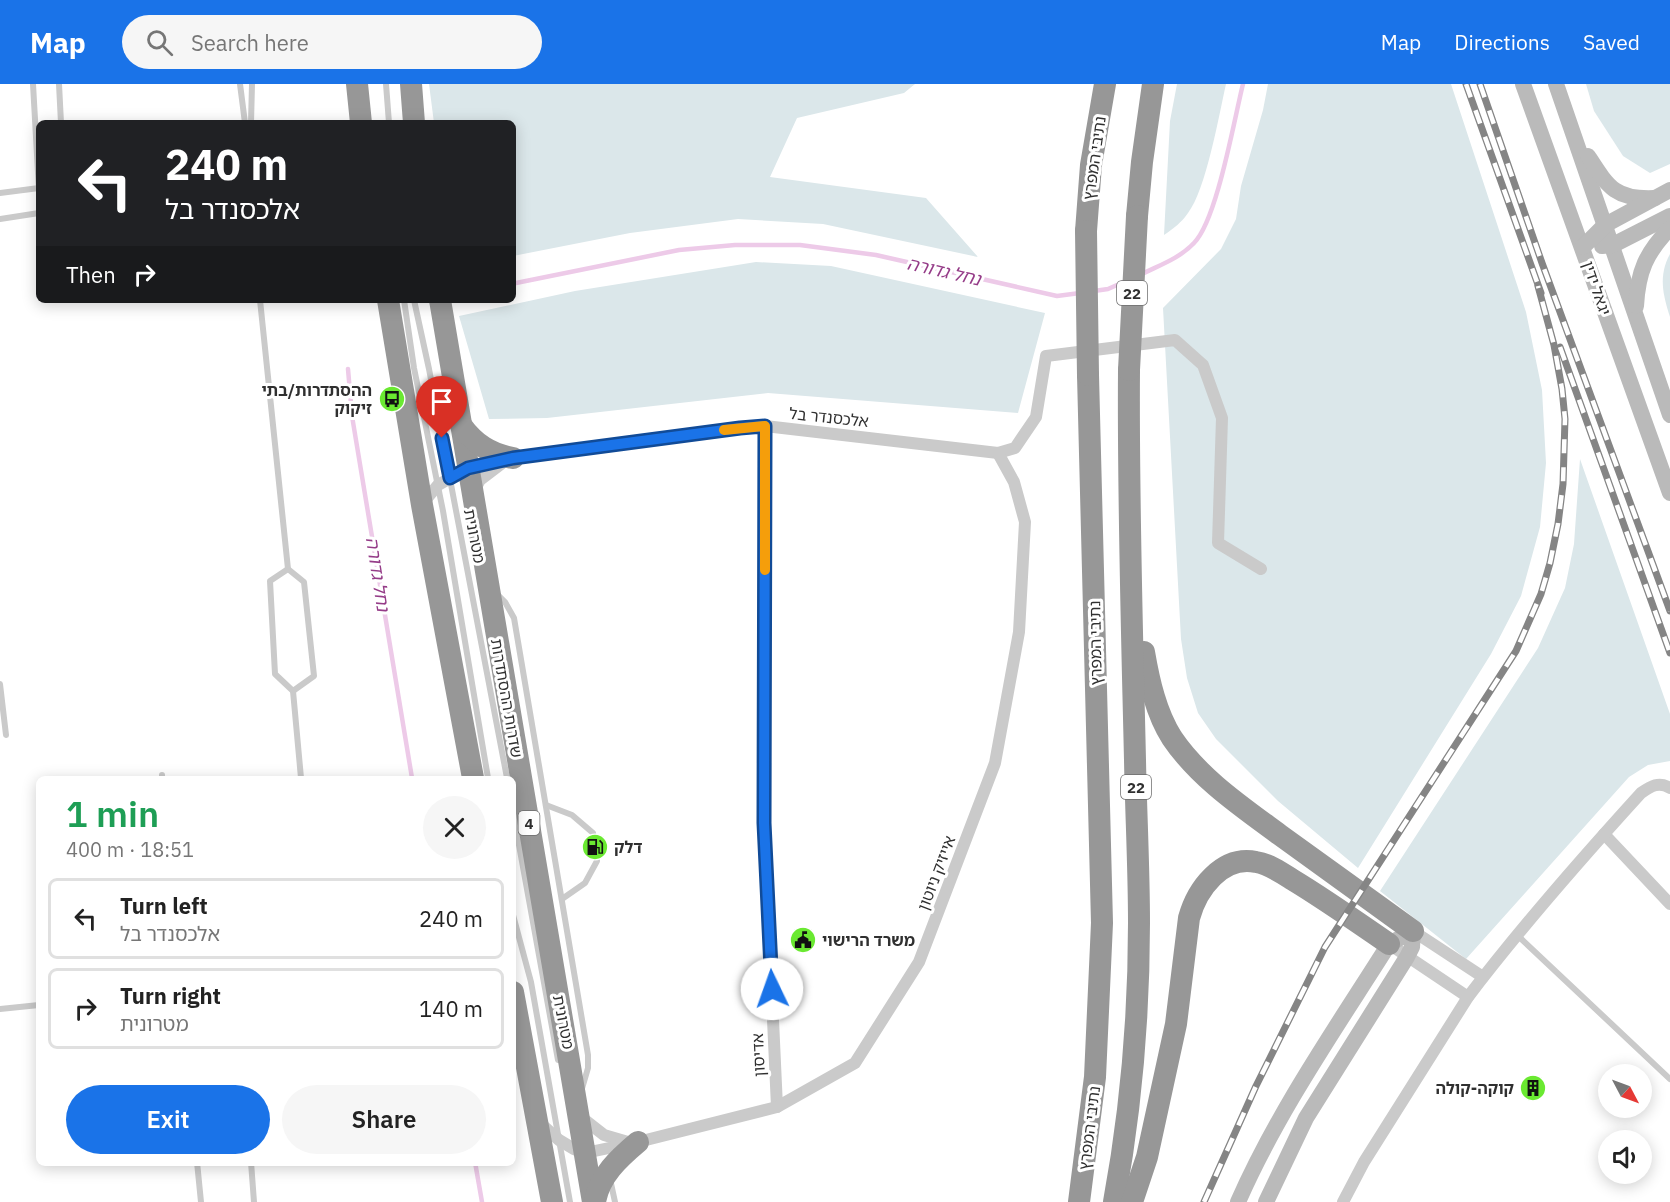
<!DOCTYPE html>
<meta charset="utf-8">
<style>
:root{--surface:#fff;--page:#f6f6f6;--text:#222;--muted:#767676;--line:#e0e0e0;--accent:#1a73e8}
body{margin:0;font-family:"IBM Plex Sans","Noto Sans Hebrew",sans-serif;background:var(--page);color:var(--text);height:100vh;display:flex;flex-direction:column;font-size:22px;white-space:nowrap}
*{box-sizing:border-box;margin:0}
p{font-size:20px;color:var(--muted)}
.icon{flex:none;width:33px;height:33px;fill:none;stroke:currentColor;stroke-width:2;stroke-linecap:round;stroke-linejoin:round}
.map{position:relative;flex:1;overflow:hidden}
.sheet{position:absolute;left:36px;top:692px;width:480px;height:390px;display:flex;flex-direction:column;background:var(--surface);border-radius:9px;box-shadow:0 3px 15px #0003}
.sheet>*{flex:none}
.guide{position:absolute;left:36px;top:36px;width:480px;height:183px;border-radius:9px;box-shadow:0 3px 15px #0003;background:#202124;color:#fff;overflow:hidden}
.needle{width:39px;rotate:131deg}
.buttons{position:absolute;left:1598px;top:980px;display:grid;gap:12px}
.buttons a{display:grid;place-items:center;width:54px;height:54px;border-radius:50%;background:var(--surface);box-shadow:0 3px 15px #0003;font-size:30px}
.pin{position:absolute;display:grid;place-items:center;width:51px;height:51px;color:#fff;margin:-62px -26px;border-radius:50% 50% 50% 0;rotate:-45deg;box-shadow:0 0 6px #0007}
.pin .icon{rotate:45deg}
.me{position:absolute;width:66px;margin:-33px;rotate:357deg;stroke-linejoin:round;filter:drop-shadow(0 0 4px #0008)}
.turn{display:flex;align-items:center;gap:21px;height:126px;padding:0 30px;font-size:27px}
.turn .icon{width:78px;height:78px;stroke-width:2.5}
.turn b{display:block;font-size:42px;line-height:51px}
.then{display:flex;align-items:center;height:57px;padding:0 30px;background:#0003;gap:12px;font-size:22px}
.round{display:grid;place-items:center;flex:none;width:63px;height:63px;border-radius:32px;background:var(--page)}
.headline{display:flex;align-items:center;justify-content:space-between;height:102px;padding:0 30px}
h1{font-size:36px;font-weight:600;line-height:45px;color:#1e9e55}
.cta{display:flex;gap:12px;margin-top:auto;padding:12px 30px}
.cta a{flex:1;height:69px;border-radius:36px;background:var(--accent);color:#fff;font-size:24px;font-weight:600;line-height:69px;text-align:center}
.cta a+a{background:var(--page);color:var(--text)}
ul{padding:0;list-style:none}
li{display:flex;align-items:center;gap:18px;height:81px;margin:0 12px 9px;padding:0 18px;border:3px solid var(--line);border-radius:9px}
li div{flex:1}
li b{display:block;font-size:22px}
li em{font-style:normal}
header{display:flex;align-items:center;gap:36px;box-sizing:border-box;height:84px;padding:0 30px;background:var(--accent);color:#fff}
header strong{font-size:28px}
nav{display:flex;gap:33px;margin-inline-start:auto;font-size:21px}
.search{width:420px;height:54px;background:var(--page);display:flex;align-items:center;gap:15px;box-sizing:border-box;padding:0 21px;border-radius:33px;color:var(--muted);font-size:22px}
.map>svg:first-child{display:block}
.green{fill:#dbe7ea}
.lines{fill:none;stroke-linecap:round;stroke-linejoin:round}
.stream{stroke:#edcae8;stroke-width:4.5}
.lane{stroke:#cacaca;stroke-width:6}
.street{stroke:#cacaca;stroke-width:12}
.secondary{stroke:#bababa;stroke-width:16}
.highway{stroke:#979797;stroke-width:22}
.rail-casing{stroke:#858585;stroke-width:7}
.rail{stroke:#fff;stroke-width:4.5;stroke-dasharray:14;stroke-linecap:butt}
.highway-bridge{stroke:#979797;stroke-width:22}
.route-casing{stroke:#114b97;stroke-width:15}
.route{stroke:#1a73e8;stroke-width:10}
.slow{stroke:#f59e0b;stroke-width:10}
.labels{text-anchor:middle;dominant-baseline:central;stroke-width:6;stroke-linejoin:round;paint-order:stroke}
.shield{fill:#fff;stroke:#6e6e6e;stroke-width:1.5}
.shield-label{font-size:15px;font-weight:bold;fill:#303030}
.street-label{font-size:16px;fill:#303030;stroke:#fff}
.poi-label{font-size:16px;font-weight:bold;fill:#303030;stroke:#fff;text-anchor:end}
.water-label{font-size:18px;font-style:italic;fill:#953c88;stroke:#fff}
</style>
<header>
<strong>Map</strong>
<div class="search"><svg class="icon" aria-label="search" viewBox="0 0 24 24"><circle cx="10" cy="10" r="6"/><path d="M15 15l6 6"/></svg>Search here</div>
<nav><a>Map</a><a>Directions</a><a>Saved</a></nav>
</header>
<div class="map">
<svg width="1670" height="1118" viewBox="0 0 1670 1118">
<rect width="100%" height="100%" fill="#fff"/>
<!-- green -->
<g class="green">
<polygon points="429,0 915,0 904,9 797,34 770,93 926,114 978,173 823,140 738,135 630,149 513,172 513,39 434,39"/>
<path d="M1177,0H1226C1219,31 1206,106 1188,129C1182,138 1173,145 1164,151L1170,37Z"/>
<polygon points="1268,0 1451,0 1526,228 1542,306 1546,379 1540,443 1521,512 1491,570 1358,784 1278,717 1216,655 1198,629 1187,594 1181,555 1163,224 1221,165 1236,135 1241,102 1263,26"/>
<polygon points="1586,0 1670,0 1670,80 1650,89 1623,72 1594,27"/>
<path d="M1670,170V233C1663,211 1658,192 1670,170Z"/>
<polygon points="756,178 831,182 1045,229 1018,329 768,309 547,334 489,335 459,232 575,207"/>
<polygon points="1580,375 1670,630 1670,677 1648,681 1629,693 1466,875 1380,807 1538,564 1565,504 1574,460"/>
</g>
<g class="lines">
<!-- stream -->
<g class="stream">
<path d="M1142,190C1160,181 1180,174 1194,159C1217,136 1234,36 1243,0"/>
<polyline points="516,199 679,166 735,161 800,161 876,171 1057,212 1080,209"/>
<polyline points="1094,207 1108,205 1126,197"/>
<polyline points="348,285 352,332 412,694"/>
<polyline points="475,1078 482,1118"/>
</g>
<!-- lane -->
<g class="lane">
<polyline points="33,0 39,106"/>
<polyline points="59,0 61,39"/>
<polyline points="240,0 245,39"/>
<polyline points="386,0 389,39"/>
<polyline points="251,39 252,0"/>
<polyline points="0,109 39,104"/>
<polyline points="0,135 39,129"/>
<polyline points="260,216 288,485 304,498 314,592 293,607"/>
<polyline points="404,216 414,284 443,427 488,694"/>
<polyline points="414,216 429,285 507,694"/>
<polyline points="288,485 270,497 275,590 293,607 301,694"/>
<polyline points="498,511 505,518 514,534 588,971 588,984 581,1008"/>
<polyline points="0,600 6,651"/>
<polyline points="162,691 162,694"/>
<polyline points="546,721 572,731 593,749 597,777 585,799 562,815"/>
<polyline points="513,728 558,976"/>
<polyline points="513,831 531,898 570,1118"/>
<polyline points="1517,851 1670,995"/>
<polyline points="0,925 39,921"/>
<polyline points="197,1078 201,1118"/>
<polyline points="251,1078 254,1118"/>
<polyline points="610,1095 615,1118"/>
</g>
<!-- street -->
<g class="street">
<polyline points="765,342 764,739 777,1023"/>
<polyline points="474,407 480,396 501,380"/>
<polyline points="423,419 438,401 468,384 513,374 752,343 765,342 998,369 1015,364 1036,333 1046,272 1175,256 1203,281 1222,334 1218,459 1261,485"/>
<polyline points="1604,750 1670,820"/>
<polyline points="1413,847 1483,893"/>
<polyline points="1389,860 1468,913"/>
<polyline points="581,1033 604,1051 628,1058"/>
<polyline points="540,1039 559,1056 574,1065 585,1069 638,1058 777,1023 855,979 919,878 995,679 1019,548 1025,438 1014,398 998,369"/>
<path d="M1343,1118L1364,1078L1468,913C1522,842 1581,775 1641,709C1651,702 1659,697 1670,704"/>
</g>
<!-- secondary -->
<g class="secondary">
<polyline points="1523,0 1670,409"/>
<polyline points="1556,0 1670,331"/>
<path d="M1588,72C1608,103 1615,116 1655,114"/>
<polyline points="1602,162 1613,161 1670,132"/>
<polyline points="1583,163 1605,141 1670,106"/>
<path d="M1636,222C1638,187 1646,169 1670,144"/>
<path d="M1238,1118C1278,1027 1336,944 1389,860L1413,847L1412,863L1407,873L1306,1034L1266,1118"/>
</g>
<!-- highway -->
<g class="highway">
<polyline points="357,0 361,39"/>
<polyline points="411,0 414,39"/>
<polyline points="1137,132 1142,78 1153,0"/>
<polyline points="1086,147 1091,81 1105,0"/>
<polyline points="388,216 422,421 473,694"/>
<polyline points="440,216 593,1118"/>
<path d="M461,341C475,360 490,370 513,374"/>
<path d="M1144,568C1149,597 1156,629 1172,654C1199,694 1242,723 1280,751C1324,783 1368,815 1413,847"/>
<polyline points="513,908 552,1118"/>
<path d="M595,1118C599,1092 619,1074 638,1058"/>
<polyline points="1079,1118 1095,993 1102,839 1088,291"/>
<path d="M1114,1118C1131,1026 1139,933 1139,839C1139,784 1136,730 1135,676C1132,546 1128,416 1129,286"/>
<path d="M1132,1118L1147,1073L1176,940L1189,834C1197,805 1222,771 1256,778C1269,780 1282,789 1293,796C1326,816 1357,838 1389,860"/>
</g>
<!-- rail casing -->
<g class="rail-casing">
<g id="rail">
<polyline points="1466,0 1541,209"/>
<polyline points="1480,0 1542,179 1670,527"/>
<polyline points="1560,263 1670,569"/>
<polyline points="1204,1118 1256,1002 1325,863 1516,567 1541,510 1550,479 1558,440 1563,400 1565,335 1562,305 1554,261 1538,202"/>
</g>
</g>
<!-- rail -->
<use href="#rail" class="rail"/>
<!-- highway-bridge -->
<g class="highway-bridge">
<polyline points="1086,147 1088,291"/>
<polyline points="1129,286 1137,132"/>
</g>
</g>
<g class="lines">
<!-- route casing -->
<g class="route-casing">
<polyline id="route" points="442,354 450,394 468,384 513,374 740,344 765,342 764,739 772,905"/>
</g>
<!-- route -->
<use href="#route" class="route"/>
<!-- slow -->
<polyline class="slow" points="724,346 765,342 765,486"/>
</g>
<!-- icons -->
<defs>
<g id="bus-disc" transform="scale(1.35)"><circle r="9.5" fill="#6ae931" stroke="#fff"/><path d="M-5-6H5V4H4V6H2V4H-2V6H-4V4H-5ZM-3.5-4V0h7V-4ZM-3.5 1.2v1.5H-2V1.2ZM2 1.2v1.5H3.5V1.2Z" fill="#111"/></g>
<g id="fuel-disc" transform="scale(1.35)"><circle r="9.5" fill="#6ae931" stroke="#fff"/><path d="M-5.5-6h7V0h2V4h1.3V-2.5L3-4.5l.8-.8L6-3V5H2.5V1h-1V6h-7ZM-4.2-4.7v3.2H.2V-4.7Z" fill="#111"/></g>
<g id="civic-disc" transform="scale(1.35)"><circle r="9.5" fill="#6ae931" stroke="#fff"/><path d="M-.6-6.5H3V-4.5H.6V-3L4-1V1h2V6H-6V1h2V-1L-.6-3ZM-1.2 2.5V6h2.4V2.5Z" fill="#111"/></g>
<g id="building-disc" transform="scale(1.35)"><circle r="9.5" fill="#6ae931" stroke="#fff"/><path d="M-4-6H4V6H1V3H-1V6H-4ZM-2.5-4.3h1.7v1.8h-1.7ZM.8-4.3h1.7v1.8H.8ZM-2.5-1h1.7V.8h-1.7ZM.8-1h1.7V.8H.8Z" fill="#111"/></g>
</defs>
<g fill-rule="evenodd">
<use href="#bus-disc" x="392" y="315"/>
<use href="#fuel-disc" x="595" y="763"/>
<use href="#civic-disc" x="803" y="856"/>
<use href="#building-disc" x="1533" y="1004"/>
</g>
<g class="labels">
<!-- shield labels -->
<g class="shield">
<rect x="1117" y="197" width="30" height="24" rx="4.5"/>
<rect x="1121" y="691" width="30" height="24" rx="4.5"/>
<rect x="518.5" y="727" width="21" height="24" rx="4.5"/>
</g>
<g class="shield-label">
<text x="1132" y="209">22</text>
<text x="1136" y="703">22</text>
<text x="529" y="739">4</text>
</g>
<!-- street labels -->
<g class="street-label">
<text transform="translate(1094 74) rotate(-82)">נתיבי המפרץ</text>
<text transform="translate(1597 204) rotate(71)">יגאל ידין</text>
<text transform="translate(829 333) rotate(6)">אלכסנדר בל</text>
<text transform="translate(475 452) rotate(79)">מטרונית</text>
<text transform="translate(1095 559) rotate(-91)">נתיבי המפרץ</text>
<text transform="translate(507 614) rotate(80)">שדרות ההסתדרות</text>
<text transform="translate(936 789) rotate(-69)">אייזיק ניוטון</text>
<text transform="translate(564 938) rotate(79)">מטרונית</text>
<text transform="translate(758 971) rotate(-93)">אדיסון</text>
<text transform="translate(1089 1044) rotate(-83)">נתיבי המפרץ</text>
</g>
<!-- poi labels -->
<g class="poi-label">
<text x="372" y="306">ההסתדרות/בתי<tspan x="372" dy="18">זיקוק</tspan></text>
<text x="614" y="763" text-anchor="start">דלק</text>
<text x="822" y="856" text-anchor="start">משרד הרישוי</text>
<text x="1514" y="1004">קוקה-קולה</text>
</g>
<!-- water labels -->
<g class="water-label">
<text transform="translate(944 187) rotate(13)">נחל גדורה</text>
<text transform="translate(378 490) rotate(81)">נחל גדורה</text>
</g>
</g>
</svg>
<div class="buttons">
<a><svg class="needle" viewBox="-14 -14 28 28"><path d="M0-13l5 13h-10z" fill="#e53935"/><path d="M0 13l5-13h-10z" fill="#767676"/></svg></a>
<a><svg class="icon" aria-label="sound" viewBox="0 0 24 24"><path d="M4 9h4l5-4v14l-5-4H4zM17 9q2 3 0 6"/></svg></a>
</div>
<div class="pin" style="left:442px;top:354px;background:#d93025"><svg class="icon" aria-label="arrive" viewBox="0 0 24 24"><path d="M6 21V4h12l-3 4 3 4H6"/></svg></div>
<svg class="me" style="left:772px;top:905px" viewBox="-20 -20 40 40"><circle r="19" fill="#fff"/><path d="M0-13L10 11 0 6-10 11z" fill="#1a73e8"/></svg>
<div class="guide">
<div class="turn"><svg class="icon" aria-label="left" viewBox="0 0 24 24"><path d="M17 20v-9H6M10 6l-5 5 5 5"/></svg><div><b>240 m</b>אלכסנדר בל</div></div>
<div class="then">Then<svg class="icon" aria-label="right" viewBox="0 0 24 24"><path d="M7 20v-9h11M14 6l5 5-5 5"/></svg></div>
</div>
<section class="sheet">
<div class="headline"><div><h1>1 min</h1><p>400 m · 18:51</p></div><a class="round"><svg class="icon" aria-label="close" viewBox="0 0 24 24"><path d="M6 6l12 12M18 6L6 18"/></svg></a></div>
<ul>
<li><svg class="icon" aria-label="left" viewBox="0 0 24 24"><path d="M17 20v-9H6M10 6l-5 5 5 5"/></svg><div><b>Turn left</b><p>אלכסנדר בל</p></div><em>240 m</em></li>
<li><svg class="icon" aria-label="right" viewBox="0 0 24 24"><path d="M7 20v-9h11M14 6l5 5-5 5"/></svg><div><b>Turn right</b><p>מטרונית</p></div><em>140 m</em></li>
</ul>
<div class="cta"><a>Exit</a><a>Share</a></div>
</section>
</div>
